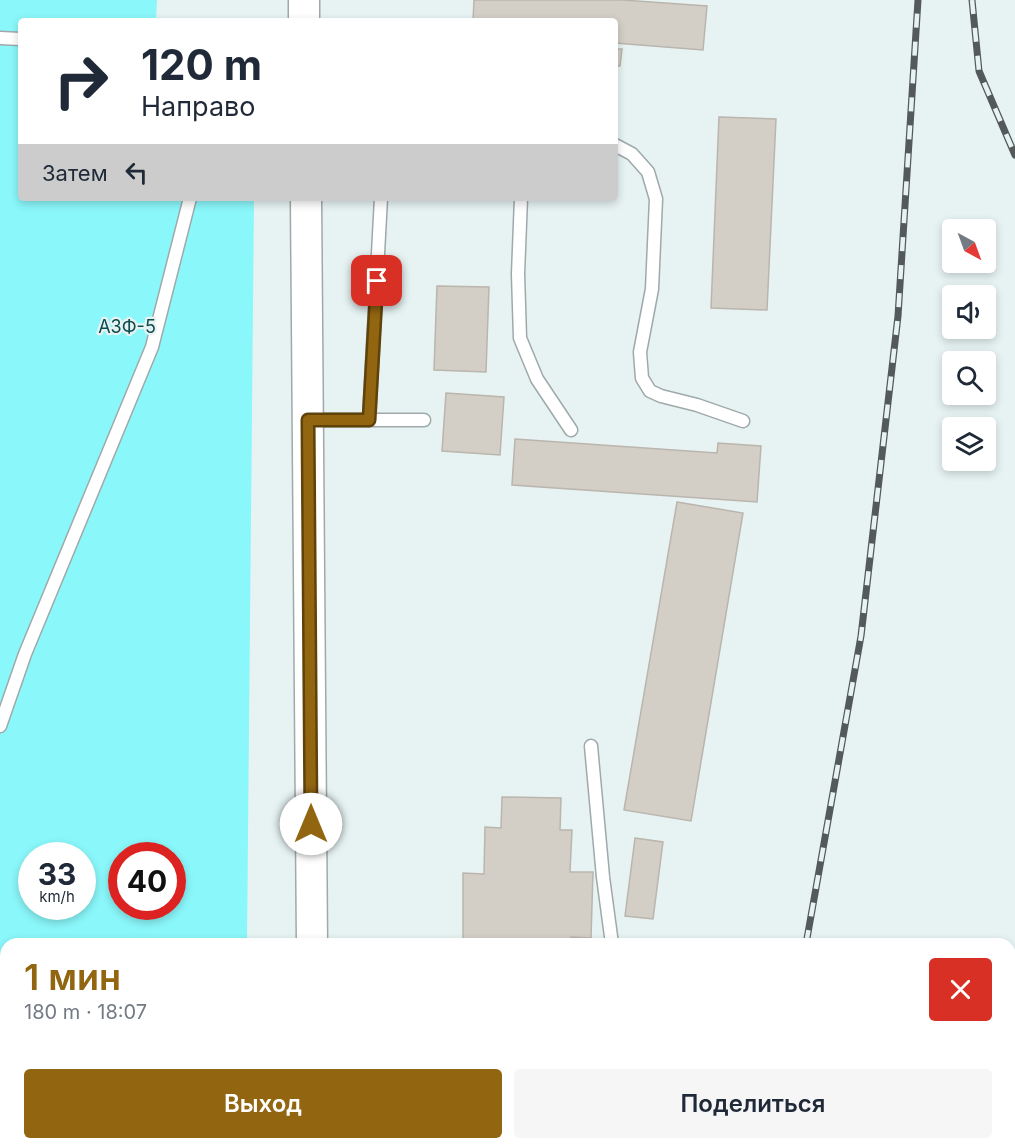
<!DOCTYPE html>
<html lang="ru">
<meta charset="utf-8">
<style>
:root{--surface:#fff;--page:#f6f6f7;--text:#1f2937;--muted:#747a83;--accent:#926510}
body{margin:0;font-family:Inter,sans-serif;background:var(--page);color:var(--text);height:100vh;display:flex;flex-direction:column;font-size:22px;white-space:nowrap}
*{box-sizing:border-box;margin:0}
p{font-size:20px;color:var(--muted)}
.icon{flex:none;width:33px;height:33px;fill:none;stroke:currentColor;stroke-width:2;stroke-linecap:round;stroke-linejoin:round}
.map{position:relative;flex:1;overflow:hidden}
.side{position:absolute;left:0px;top:938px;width:1016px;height:212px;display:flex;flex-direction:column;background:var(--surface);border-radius:18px 18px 0 0;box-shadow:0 3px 9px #0003}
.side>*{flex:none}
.guide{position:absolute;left:18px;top:18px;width:600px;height:183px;border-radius:6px;box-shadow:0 3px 9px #0003;background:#fff;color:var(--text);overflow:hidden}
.needle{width:39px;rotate:139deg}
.fabs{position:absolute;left:942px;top:219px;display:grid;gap:12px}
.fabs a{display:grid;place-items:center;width:54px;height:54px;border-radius:6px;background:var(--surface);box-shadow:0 3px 9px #0003;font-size:30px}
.speed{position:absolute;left:18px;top:842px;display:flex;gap:12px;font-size:30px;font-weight:700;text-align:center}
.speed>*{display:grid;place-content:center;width:78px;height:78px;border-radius:50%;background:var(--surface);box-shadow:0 3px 9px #0003;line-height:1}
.speed small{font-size:15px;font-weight:400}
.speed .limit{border:9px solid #d22;background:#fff;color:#111}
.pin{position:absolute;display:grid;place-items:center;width:51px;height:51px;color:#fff;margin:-26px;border-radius:12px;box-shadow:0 3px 9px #0006}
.me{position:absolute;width:66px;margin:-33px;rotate:0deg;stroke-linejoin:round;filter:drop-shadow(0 0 4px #0008)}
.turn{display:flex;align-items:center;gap:21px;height:126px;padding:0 24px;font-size:27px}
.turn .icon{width:78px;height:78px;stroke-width:2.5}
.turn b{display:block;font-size:42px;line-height:51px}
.then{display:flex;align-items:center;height:57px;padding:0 24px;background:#0003;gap:12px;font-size:22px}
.round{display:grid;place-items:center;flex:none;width:63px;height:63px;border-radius:6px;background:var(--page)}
.overview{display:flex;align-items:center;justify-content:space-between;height:102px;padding:0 24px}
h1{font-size:36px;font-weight:600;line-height:45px;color:var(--accent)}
.primary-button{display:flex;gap:12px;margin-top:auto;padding:12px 24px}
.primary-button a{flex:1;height:69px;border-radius:6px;background:var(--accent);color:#fff;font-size:24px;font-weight:600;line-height:69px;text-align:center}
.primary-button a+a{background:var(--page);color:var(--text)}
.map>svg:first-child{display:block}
.green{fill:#8af7fa;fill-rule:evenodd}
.building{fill:#d3cec6;stroke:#bab5ad;stroke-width:1.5}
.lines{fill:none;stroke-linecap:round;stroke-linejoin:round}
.service-casing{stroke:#9fa9aa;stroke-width:15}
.tertiary-casing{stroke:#9fa9aa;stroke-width:33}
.service{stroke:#fff;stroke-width:12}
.tertiary{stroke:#fff;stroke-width:30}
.rail-casing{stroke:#545a5a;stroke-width:7}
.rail{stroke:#e7f3f3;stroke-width:4.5;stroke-dasharray:14;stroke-linecap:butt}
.route-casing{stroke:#5f420a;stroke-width:15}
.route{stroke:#926510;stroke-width:10}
.labels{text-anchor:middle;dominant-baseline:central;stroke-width:4.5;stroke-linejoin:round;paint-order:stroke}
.park-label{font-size:18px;fill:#0b4b4d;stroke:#e7f3f3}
</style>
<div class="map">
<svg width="1015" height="1148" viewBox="0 0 1015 1148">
<rect width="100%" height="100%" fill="#e7f3f3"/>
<!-- green -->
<path class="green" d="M0,0H157L156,21H21V198H254L247,943L6,944V1143H245V1148H0ZM32,855H82V906H32ZM122,855H172V906H122Z"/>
<!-- building -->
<g class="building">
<polygon points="474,0 623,0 707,6 703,50 615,43 615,21 473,21"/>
<polygon points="615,49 622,49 620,66 615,66"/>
<polygon points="719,117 776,119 767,310 711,308"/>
<polygon points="437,286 489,287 486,372 434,370"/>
<polygon points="446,393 504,397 500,455 442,451"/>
<polygon points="515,439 717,453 718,443 761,446 757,502 512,485"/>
<polygon points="677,502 743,513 691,821 624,810"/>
<polygon points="502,797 561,798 560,830 572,830 570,872 593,872 591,938 571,937 571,944 463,944 463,873 484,874 485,827 501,828"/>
<polygon points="635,838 663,842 653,919 625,916"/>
<rect x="843" y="1143" width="36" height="5"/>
</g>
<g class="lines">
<!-- service casing -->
<g class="service-casing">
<g id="service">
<polyline points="0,38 21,39"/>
<polyline points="615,145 632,154 648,172 656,199 652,289 640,352 642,378 650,391 661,396 697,405 743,421"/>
<polyline points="521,198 518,274 520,338 537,379 571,430"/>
<polyline points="308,420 424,420"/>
<polyline points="369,420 381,198"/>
<polyline points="0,726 25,654 152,347 190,198"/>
<polyline points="591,746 603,877 612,944"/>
<polyline points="617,1148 618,1143"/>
</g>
</g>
<!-- tertiary casing -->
<g class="tertiary-casing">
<g id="tertiary">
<polyline points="304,0 304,21"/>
<polyline points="306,198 312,944"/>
<polyline points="313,1143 313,1148"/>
</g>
</g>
<!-- service -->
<use href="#service" class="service"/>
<!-- tertiary -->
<use href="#tertiary" class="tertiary"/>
<!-- rail casing -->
<g class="rail-casing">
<g id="rail">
<polyline points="972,0 979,71 1015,155"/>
<polyline points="806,944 861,636 898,316 918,0"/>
<polyline points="763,1148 765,1143"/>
</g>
</g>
<!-- rail -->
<use href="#rail" class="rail"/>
</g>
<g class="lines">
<!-- route casing -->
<g class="route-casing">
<polyline id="route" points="311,824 308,420 369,420 377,281"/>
</g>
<!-- route -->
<use href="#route" class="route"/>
</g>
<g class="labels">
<!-- park labels -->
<g class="park-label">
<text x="127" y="326">АЗФ-5</text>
</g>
</g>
</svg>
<div class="fabs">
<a><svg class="needle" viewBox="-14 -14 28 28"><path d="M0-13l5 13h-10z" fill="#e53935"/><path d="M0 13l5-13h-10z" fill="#747a83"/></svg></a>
<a><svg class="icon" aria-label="sound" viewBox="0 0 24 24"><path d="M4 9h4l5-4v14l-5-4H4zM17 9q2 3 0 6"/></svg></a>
<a><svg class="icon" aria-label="search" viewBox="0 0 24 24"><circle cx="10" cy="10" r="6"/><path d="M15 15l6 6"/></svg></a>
<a><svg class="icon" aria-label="layers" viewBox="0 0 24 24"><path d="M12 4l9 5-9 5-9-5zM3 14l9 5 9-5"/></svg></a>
</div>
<div class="speed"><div>33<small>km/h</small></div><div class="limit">40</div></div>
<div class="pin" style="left:377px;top:281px;background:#d93025"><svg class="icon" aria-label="arrive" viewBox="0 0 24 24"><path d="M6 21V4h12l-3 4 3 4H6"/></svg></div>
<svg class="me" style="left:311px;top:824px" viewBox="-20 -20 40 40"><circle r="19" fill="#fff"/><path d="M0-13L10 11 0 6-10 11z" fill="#926510"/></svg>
<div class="guide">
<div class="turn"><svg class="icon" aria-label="right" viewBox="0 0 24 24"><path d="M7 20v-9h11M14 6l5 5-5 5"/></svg><div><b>120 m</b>Направо</div></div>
<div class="then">Затем<svg class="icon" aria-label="left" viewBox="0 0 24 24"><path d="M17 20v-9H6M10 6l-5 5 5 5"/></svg></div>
</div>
<section class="side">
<div class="overview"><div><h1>1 мин</h1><p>180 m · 18:07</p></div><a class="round" style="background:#d93025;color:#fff"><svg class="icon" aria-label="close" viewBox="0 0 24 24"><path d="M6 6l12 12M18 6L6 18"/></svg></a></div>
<div class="primary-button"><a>Выход</a><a>Поделиться</a></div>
</section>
</div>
